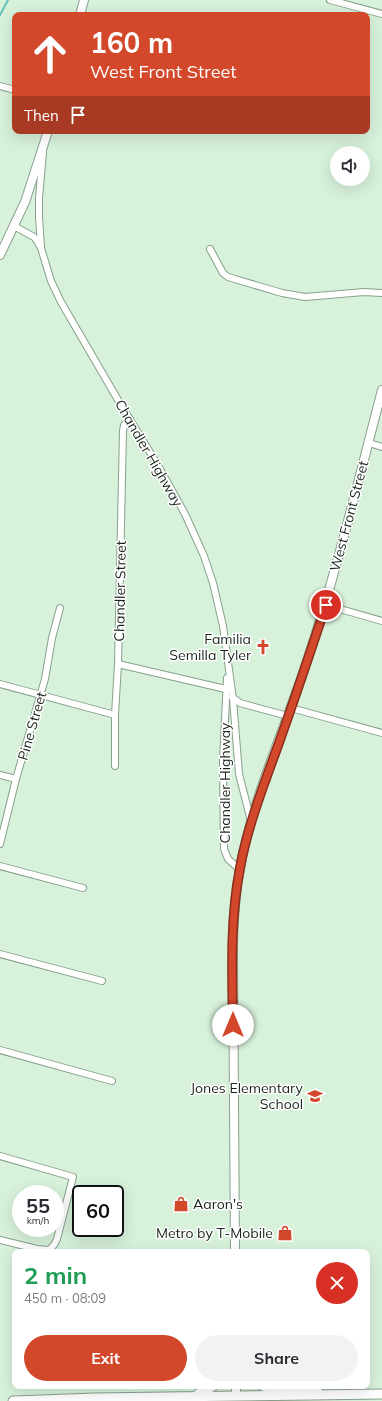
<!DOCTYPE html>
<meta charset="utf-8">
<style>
:root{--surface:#fff;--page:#f2f2f3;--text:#2b2b33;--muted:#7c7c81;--accent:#d3482b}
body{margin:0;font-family:Mulish,sans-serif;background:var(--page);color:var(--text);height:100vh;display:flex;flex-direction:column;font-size:15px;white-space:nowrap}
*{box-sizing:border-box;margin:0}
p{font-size:13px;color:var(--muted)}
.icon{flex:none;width:22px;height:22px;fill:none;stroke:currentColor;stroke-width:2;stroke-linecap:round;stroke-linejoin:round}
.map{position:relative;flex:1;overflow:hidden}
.panel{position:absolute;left:12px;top:1249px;width:358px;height:140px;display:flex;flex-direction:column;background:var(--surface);border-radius:8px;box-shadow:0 4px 16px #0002}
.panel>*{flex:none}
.banner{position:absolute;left:12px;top:12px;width:358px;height:122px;border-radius:8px;box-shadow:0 4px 16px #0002;background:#d3482b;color:#fff;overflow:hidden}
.tools{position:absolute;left:330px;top:146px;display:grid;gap:8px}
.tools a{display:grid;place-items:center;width:40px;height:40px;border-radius:50%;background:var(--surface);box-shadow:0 4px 16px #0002;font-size:20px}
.speed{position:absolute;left:12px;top:1185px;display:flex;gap:8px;font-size:20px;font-weight:700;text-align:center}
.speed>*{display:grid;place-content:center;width:52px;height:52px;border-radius:50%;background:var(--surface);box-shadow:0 4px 16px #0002;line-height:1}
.speed small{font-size:10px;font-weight:400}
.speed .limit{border:2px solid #111;border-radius:6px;background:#fff;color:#111}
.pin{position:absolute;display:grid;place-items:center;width:34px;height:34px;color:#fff;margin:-17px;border:2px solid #fff;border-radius:50%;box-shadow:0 1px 4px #0007}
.me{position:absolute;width:44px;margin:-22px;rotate:0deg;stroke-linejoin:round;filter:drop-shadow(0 0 3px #0008)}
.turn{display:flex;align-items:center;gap:14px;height:84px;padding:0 12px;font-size:18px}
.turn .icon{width:52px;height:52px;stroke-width:2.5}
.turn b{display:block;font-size:28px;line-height:34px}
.then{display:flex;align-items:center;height:38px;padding:0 12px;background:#0003;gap:8px;font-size:15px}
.round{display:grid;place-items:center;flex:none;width:42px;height:42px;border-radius:21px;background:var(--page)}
.head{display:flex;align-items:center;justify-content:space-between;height:68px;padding:0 12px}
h1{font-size:24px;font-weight:700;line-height:30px;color:#1e9e55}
.action{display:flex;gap:8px;margin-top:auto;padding:8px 12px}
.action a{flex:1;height:46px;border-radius:24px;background:var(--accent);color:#fff;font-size:16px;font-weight:700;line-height:46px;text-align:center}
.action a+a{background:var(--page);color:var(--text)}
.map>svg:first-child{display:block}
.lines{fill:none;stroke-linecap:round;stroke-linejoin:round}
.stream{stroke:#62c0be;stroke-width:2}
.minor-casing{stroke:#89a18c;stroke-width:8}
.major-casing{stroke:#89a18c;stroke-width:10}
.highway-casing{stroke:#89a18c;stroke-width:11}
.minor{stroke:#fff;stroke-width:6}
.major{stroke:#fff;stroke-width:8}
.highway{stroke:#fff;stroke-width:9}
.route-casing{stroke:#892f1c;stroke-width:10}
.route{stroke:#d3482b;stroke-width:7}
.labels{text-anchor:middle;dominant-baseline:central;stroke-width:3;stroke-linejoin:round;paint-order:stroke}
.street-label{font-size:14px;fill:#1a241c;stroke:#fff}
.poi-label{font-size:14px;fill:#1a241c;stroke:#fff;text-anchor:end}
</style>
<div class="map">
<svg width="382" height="1401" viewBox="0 0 382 1401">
<rect width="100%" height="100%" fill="#d7f1da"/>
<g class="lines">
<!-- stream -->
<polyline class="stream" points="0,15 8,0"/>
<!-- minor casing -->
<g class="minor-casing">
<g id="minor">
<polyline points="330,0 382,14"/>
<polyline points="0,86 15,90"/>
<polyline points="14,226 34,237 37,241 41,248 51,281 61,302 118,400 156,462 185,514 204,556 213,583 223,626 233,699 239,774 251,821"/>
<polyline points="41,247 39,217 39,198 43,152"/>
<polyline points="210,249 223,273 228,277 282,293 305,297 364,292 382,293"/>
<polyline points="369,443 382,447"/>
<polyline points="326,605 382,621"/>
<polyline points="118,664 230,690"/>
<polyline points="227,678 223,761 224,849 228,859 239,869"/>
<polyline points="0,684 115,715"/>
<polyline points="232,697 240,703 288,716"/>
<polyline points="291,708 382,733"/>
<polyline points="115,766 115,715 118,664 123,431 124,425 130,419"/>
<polyline points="0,775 16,779"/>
<polyline points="0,844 16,779 45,679 52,638 60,608"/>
<polyline points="0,866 83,888"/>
<polyline points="0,954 102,981"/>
<polyline points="0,1050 112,1081"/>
<polyline points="0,1156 73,1177 57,1239 54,1245 49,1250 37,1249 0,1240"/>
</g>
</g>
<!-- major casing -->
<g class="major-casing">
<g id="major">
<polyline points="80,15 84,0"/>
<polyline points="0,255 25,202 48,131"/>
<path d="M235,1252L233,950C233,923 235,895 240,868C252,800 284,731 306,664C336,574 358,482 382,390"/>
<polyline points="236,1386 236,1395"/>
</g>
</g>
<!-- highway casing -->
<g class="highway-casing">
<g id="highway">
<polyline points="263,1386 272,1388 308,1388 319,1393"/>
<polyline points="198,1394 213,1386"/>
<polyline points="13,1401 95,1398 382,1394"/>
</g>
</g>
<!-- minor -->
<use href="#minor" class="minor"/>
<!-- major -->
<use href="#major" class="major"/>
<!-- highway -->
<use href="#highway" class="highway"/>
</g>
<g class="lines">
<!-- route casing -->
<g class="route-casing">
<path id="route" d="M233,1025C232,973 230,919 240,868C248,824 265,782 280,740C296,695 311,650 326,605"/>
</g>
<!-- route -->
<use href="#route" class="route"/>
</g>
<!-- icons -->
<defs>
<g id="church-bare" transform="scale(1.2)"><path d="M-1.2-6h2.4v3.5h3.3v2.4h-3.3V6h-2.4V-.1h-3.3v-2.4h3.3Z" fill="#d3482b" stroke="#fff" stroke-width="2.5" paint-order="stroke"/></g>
<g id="school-bare" transform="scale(1.2)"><path d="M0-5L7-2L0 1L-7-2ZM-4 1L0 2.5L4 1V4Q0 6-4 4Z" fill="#d3482b" stroke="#fff" stroke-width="2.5" paint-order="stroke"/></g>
<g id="shop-bare" transform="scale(1.2)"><path d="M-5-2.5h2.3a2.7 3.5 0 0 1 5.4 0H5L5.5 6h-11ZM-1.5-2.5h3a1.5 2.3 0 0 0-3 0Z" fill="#d3482b" stroke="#fff" stroke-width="2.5" paint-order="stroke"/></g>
</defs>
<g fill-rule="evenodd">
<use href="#church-bare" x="263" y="647"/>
<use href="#school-bare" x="315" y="1096"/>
<use href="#shop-bare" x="181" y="1204"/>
<use href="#shop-bare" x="285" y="1233"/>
</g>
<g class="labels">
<!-- street labels -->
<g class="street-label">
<text transform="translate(149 453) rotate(60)">Chandler Highway</text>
<text transform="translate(349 516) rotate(-75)">West Front Street</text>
<text transform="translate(120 591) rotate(-89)">Chandler Street</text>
<text transform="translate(32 726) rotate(-74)">Pine Street</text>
<text transform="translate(225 783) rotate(-90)">Chandler Highway</text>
</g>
<!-- poi labels -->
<g class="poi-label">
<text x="251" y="639">Familia<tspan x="251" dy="16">Semilla Tyler</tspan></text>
<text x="303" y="1088">Jones Elementary<tspan x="303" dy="16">School</tspan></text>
<text x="193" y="1204" text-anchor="start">Aaron's</text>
<text x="273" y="1233">Metro by T-Mobile</text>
</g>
</g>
</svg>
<div class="tools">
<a><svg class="icon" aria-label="sound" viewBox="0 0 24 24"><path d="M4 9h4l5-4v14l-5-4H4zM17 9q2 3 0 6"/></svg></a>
</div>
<div class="speed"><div>55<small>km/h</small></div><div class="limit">60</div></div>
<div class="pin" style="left:326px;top:605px;background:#d93025"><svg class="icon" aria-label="arrive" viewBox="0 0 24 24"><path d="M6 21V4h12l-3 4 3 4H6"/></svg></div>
<svg class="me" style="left:233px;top:1025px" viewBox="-20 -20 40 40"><circle r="19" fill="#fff"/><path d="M0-13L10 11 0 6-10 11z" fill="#d3482b"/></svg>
<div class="banner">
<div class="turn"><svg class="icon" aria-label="ahead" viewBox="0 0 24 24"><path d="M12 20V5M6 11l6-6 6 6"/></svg><div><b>160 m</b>West Front Street</div></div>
<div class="then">Then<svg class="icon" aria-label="arrive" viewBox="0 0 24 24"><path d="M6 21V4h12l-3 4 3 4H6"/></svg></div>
</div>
<section class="panel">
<div class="head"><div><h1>2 min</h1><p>450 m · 08:09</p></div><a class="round" style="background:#d93025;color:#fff"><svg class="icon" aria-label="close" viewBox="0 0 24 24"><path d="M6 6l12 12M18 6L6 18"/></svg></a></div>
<div class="action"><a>Exit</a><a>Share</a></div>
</section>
</div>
